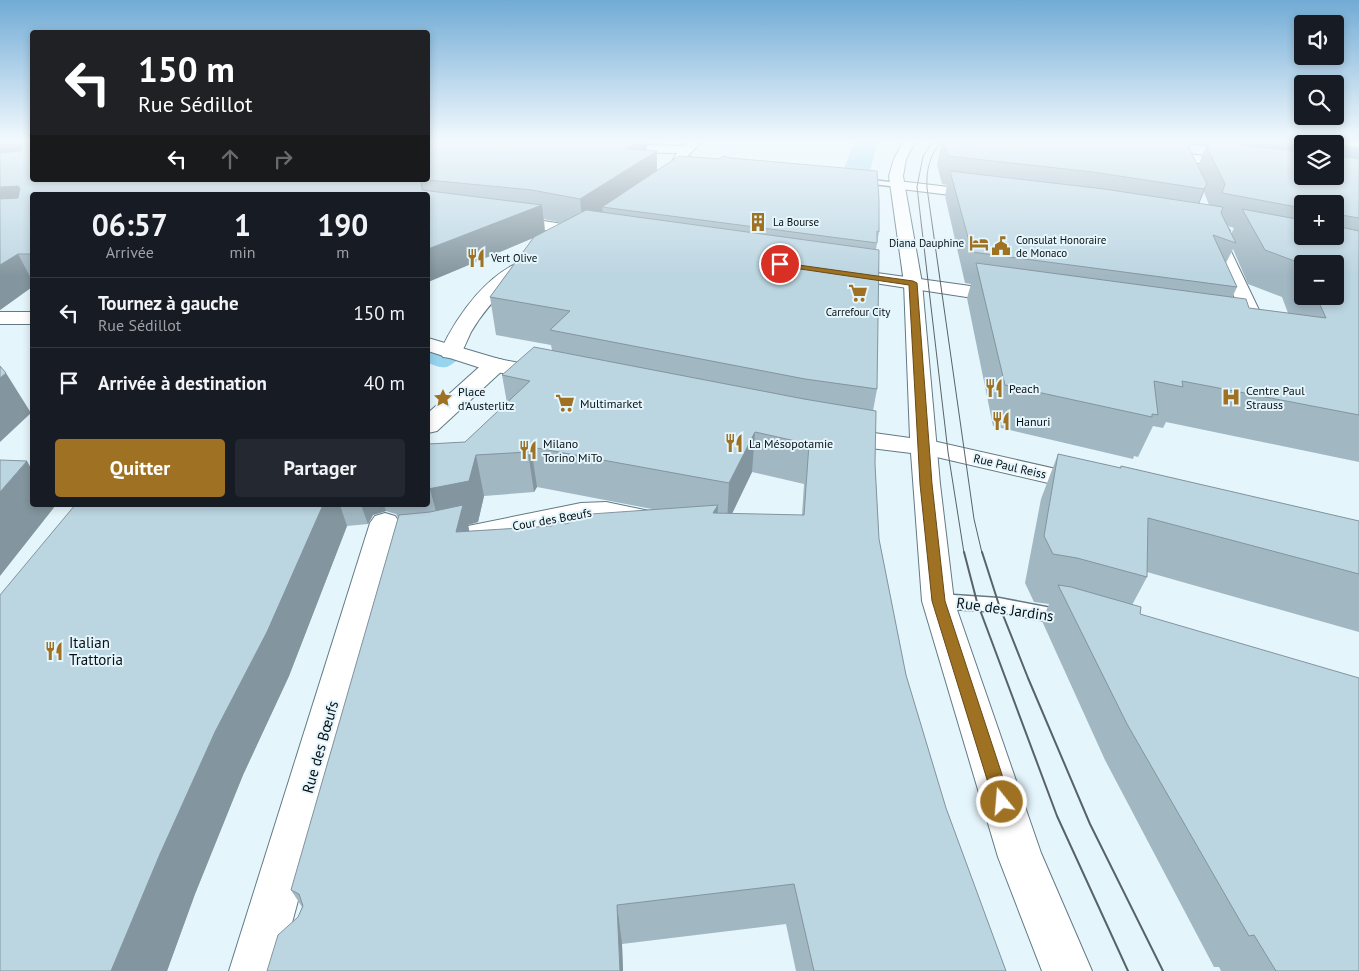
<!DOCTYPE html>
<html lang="fr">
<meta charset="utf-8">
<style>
:root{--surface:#171b24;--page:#242831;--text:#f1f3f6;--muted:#9ea1a6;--line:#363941;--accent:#9f7223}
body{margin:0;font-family:"PT Sans",sans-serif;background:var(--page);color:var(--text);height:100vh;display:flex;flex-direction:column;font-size:19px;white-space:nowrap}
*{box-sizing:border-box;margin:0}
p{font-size:16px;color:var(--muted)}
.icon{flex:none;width:28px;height:28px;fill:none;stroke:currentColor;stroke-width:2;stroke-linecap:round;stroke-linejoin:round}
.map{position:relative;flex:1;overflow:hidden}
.details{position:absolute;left:30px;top:192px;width:400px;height:315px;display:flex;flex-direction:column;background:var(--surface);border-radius:5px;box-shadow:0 2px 8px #0003}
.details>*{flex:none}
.hud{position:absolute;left:30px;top:30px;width:400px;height:152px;border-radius:5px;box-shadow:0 2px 8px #0003;background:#202124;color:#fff;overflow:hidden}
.fabs{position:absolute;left:1294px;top:15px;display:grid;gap:10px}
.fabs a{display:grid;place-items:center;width:50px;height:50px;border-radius:5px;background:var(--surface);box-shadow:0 2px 8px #0003;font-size:25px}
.pin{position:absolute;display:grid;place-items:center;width:42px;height:42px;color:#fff;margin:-21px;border:2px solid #fff;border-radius:50%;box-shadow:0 1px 5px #0007}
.me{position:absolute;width:55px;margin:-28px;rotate:343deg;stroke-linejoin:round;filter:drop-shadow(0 0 4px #0008)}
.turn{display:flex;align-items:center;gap:18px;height:105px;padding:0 25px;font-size:22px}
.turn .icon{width:65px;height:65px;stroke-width:2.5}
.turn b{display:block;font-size:35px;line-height:42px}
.lanes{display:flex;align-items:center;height:48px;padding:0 25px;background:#0003;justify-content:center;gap:25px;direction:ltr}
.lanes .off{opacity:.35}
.eta{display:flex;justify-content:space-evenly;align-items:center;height:85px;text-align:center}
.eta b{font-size:30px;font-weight:700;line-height:35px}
.action{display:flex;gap:10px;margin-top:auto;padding:10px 25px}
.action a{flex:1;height:58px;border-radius:5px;background:var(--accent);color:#fff;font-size:20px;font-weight:700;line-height:58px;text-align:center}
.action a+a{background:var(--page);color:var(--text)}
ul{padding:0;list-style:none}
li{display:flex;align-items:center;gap:15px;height:70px;padding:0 25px;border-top:1px solid var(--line)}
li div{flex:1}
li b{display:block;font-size:19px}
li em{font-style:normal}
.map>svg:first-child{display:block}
.green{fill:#97d4ee}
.water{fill:#5e9eb9}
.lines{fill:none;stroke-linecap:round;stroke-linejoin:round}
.lane-casing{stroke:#627a85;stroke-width:3}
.street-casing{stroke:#627a85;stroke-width:2}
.secondary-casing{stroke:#627a85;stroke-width:2}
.lane{fill:#fff;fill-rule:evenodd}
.street{fill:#fff;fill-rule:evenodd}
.secondary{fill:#fff;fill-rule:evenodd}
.tram-far1{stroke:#586368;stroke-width:1}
.tram{stroke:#586368;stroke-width:2}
.wall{fill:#a1b7c2;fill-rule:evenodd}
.shaded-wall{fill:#83959e}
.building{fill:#bbd5e1;stroke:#83959e}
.route{fill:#9f7223;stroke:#674a17}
.labels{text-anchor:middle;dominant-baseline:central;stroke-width:4;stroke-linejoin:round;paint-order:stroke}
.far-poi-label{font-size:11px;fill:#071014;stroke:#e5f5fc;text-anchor:start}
.poi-label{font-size:12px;fill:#071014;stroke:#e5f5fc;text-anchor:start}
.street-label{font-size:12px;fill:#071014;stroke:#e5f5fc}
.near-street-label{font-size:15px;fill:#071014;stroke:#e5f5fc}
.near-poi-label{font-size:15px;fill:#071014;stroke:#e5f5fc;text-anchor:start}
</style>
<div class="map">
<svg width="1359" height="971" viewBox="0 0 1359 971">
<rect width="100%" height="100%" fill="#e5f5fc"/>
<!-- green -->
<g class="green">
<polygon points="855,140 878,140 869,175 843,172"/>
<path d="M428,344L462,356C447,369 446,370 428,363Z"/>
</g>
<!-- water -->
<g class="water">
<polygon points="1155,140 1298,140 1332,144 1302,144 1302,158"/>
<polygon points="1335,144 1359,147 1359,165 1335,162"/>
</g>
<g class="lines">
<!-- lane casing -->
<g class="lane-casing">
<g id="lane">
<polygon points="854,178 898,183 902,185 898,187 857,182 853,180"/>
<polygon points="938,594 999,598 1067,611 1074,613 1077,618 1074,623 1067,625 999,612 938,608 931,606 928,601 931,596"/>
</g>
</g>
<!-- street casing -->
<g class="street-casing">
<g id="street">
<polygon points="691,140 703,140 685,159 677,177 659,187 652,183 666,172 677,153 609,152 603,148 609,144 684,146"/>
<polygon points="898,181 983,191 990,195 983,199 893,188 891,185"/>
<polygon points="508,215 562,224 594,233 596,236 594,239 588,241 561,233 503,223 500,220 503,217"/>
<polygon points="1222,226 1228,228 1230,231 1226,241 1270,333 1267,337 1260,339 1253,337 1250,333 1210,241 1216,228"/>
<path d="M532,258L538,259L541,263L538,267C509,283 488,303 471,332C467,340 464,349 459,357L451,358L443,357L440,352C457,315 490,268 532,258Z"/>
<polygon points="841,268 1006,291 1013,293 1015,297 1013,301 1006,303 835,277 832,273 835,269"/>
<polygon points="495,358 503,360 506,365 503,370 437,431 428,433 428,413 487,360"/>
<polygon points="924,439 1087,476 1097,478 1101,484 1097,490 1087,492 915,452 911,447 915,442"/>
<polygon points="606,502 659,513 664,520 659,527 649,529 606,520 581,521 458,548 447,545 443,538 447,531 458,528 581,503"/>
<polygon points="385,513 395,516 400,523 279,971 229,971 370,523 375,516"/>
</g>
</g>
<!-- secondary casing -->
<g class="secondary-casing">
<g id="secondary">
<polygon points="904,140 916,140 906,159 903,176 922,283 940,484 954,601 1041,853 1092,971 1042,971 998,857 922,601 911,453 838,444 829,441 825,436 829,431 838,428 910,438 904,283 889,176 894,159"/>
<polygon points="1158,150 1302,169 1302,176 1305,176 1302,177 1154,157 1152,154 1154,151"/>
<rect x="0" y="312" width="32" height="12"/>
<polygon points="428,338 499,359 555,370 558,375 555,380 547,382 487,370 428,351"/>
</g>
</g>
<!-- lane -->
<use href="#lane" class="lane"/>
<!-- street -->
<use href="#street" class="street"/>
<!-- secondary -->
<use href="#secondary" class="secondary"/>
<!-- tram-far1 -->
<g class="tram-far1">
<polyline points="934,140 923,156 917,187 948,452 964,553"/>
<path d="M942,140C930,155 926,169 927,188L974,519L982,553"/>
</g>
<!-- tram -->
<g class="tram">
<polyline points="964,552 977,602 1057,816 1128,971"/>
<polyline points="982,552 999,605 1028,678 1090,824 1163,971"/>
</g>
</g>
<!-- wall -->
<g class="wall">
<path d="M0,140L32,180H428V140H662L658,143H647V151H657V170L879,232L876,249L877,389L873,411L875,464L879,539L906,675L946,808L1006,971H796L786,924L622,944L623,971H267L298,917L302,907L291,890L398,518L396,514L386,511L373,515L368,524L347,526L289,676L243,775L195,894L167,971H0L75,505H428V444L465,442L507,403L502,375L552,350L551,345L496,335L490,297L533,238L428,282V195H32V287L0,310ZM544,219L562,223L545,231ZM752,472L804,484L802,515L732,514ZM537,487L652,509L566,524L559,522L552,526L469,531L468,525L478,522L484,496L534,492Z"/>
<path d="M942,140H1191L1189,148L1198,166L1208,141L1359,159V462L1166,422L1163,428L1153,426L1138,457L1134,456L1133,459L993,426L967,298L971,284L965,283L945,196L947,185L942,184L937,165ZM1204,192L1209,205L1199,204ZM1302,204H1335V236H1302ZM1227,226L1234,228L1231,234ZM1233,249L1248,284L1282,297L1288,313L1249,308L1232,298L1237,287L1226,263ZM1302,264L1335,296H1302Z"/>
<polygon points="1058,454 1120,468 1121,466 1359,521 1359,632 1147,572 1147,577 1132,605 1140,614 1359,971 1221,971 1219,967 1214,967 1105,760 1042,621 1049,604 1034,602 1025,583 1041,499"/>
</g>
<!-- shaded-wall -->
<g class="shaded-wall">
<polygon points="637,140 647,140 647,154 657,151 657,176 602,207 603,213 583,227 580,199 626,149"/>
<polygon points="21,141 32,163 0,167 0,142"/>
<polygon points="1207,184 1195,214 1192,219 1204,189"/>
<polygon points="18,186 32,213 0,215 0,187"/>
<polygon points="542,205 545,233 428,282 428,249"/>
<polygon points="18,254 32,280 32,287 0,310 0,265"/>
<polygon points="6,373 31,413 0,442 0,378"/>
<polygon points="755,432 752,472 727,524 729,483"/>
<polygon points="531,447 537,487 534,492 528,452"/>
<polygon points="476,455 484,496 478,522 468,525 473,547 441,530 430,489"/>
<polygon points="27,461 32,470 32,505 56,505 0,576 0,492"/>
<polygon points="323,505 340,505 347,526 289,676 243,775 195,894 167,971 111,971 160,854 215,732"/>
<polygon points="361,505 384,505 386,511 373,515 368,524"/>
<polygon points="718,505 716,546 713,513"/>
<polygon points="617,905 622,944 623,971 620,971"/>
</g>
<!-- building -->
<g class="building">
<polygon points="0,140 32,140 32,180 421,180 422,190 542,205 428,249 428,195 32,195 32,254 18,254 0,265 0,199 18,198 20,188 18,186 0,187 0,153 20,151 22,150 21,141 0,142"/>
<polygon points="428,140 637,140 626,149 657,151 580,199 532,190 428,180"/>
<polygon points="943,140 1191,140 1189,148 1207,184 1204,189 1093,172 948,156"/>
<polygon points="1208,141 1302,152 1302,176 1335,176 1335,156 1359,159 1359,218 1335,214 1335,204 1302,204 1302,208 1222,193 1225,184 1207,148"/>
<polygon points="679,156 720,159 723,156 731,158 877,171 879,199 879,232 877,231 877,243 602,207"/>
<polygon points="950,171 1104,189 1223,207 1221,213 1236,243 1213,235 1237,287 972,252"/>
<polygon points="1242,209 1302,220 1302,236 1335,236 1335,226 1359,231 1359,415 1182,381 1183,387 1154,381 1158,415 1152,414 1152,417 1005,385 976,263 1246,299 1249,308 1326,318 1316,296 1335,296 1335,264 1302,264 1302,268 1300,263 1265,250"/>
<polygon points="586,210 879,250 877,389 805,379 550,330 570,311 490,297 534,237"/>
<polygon points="534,347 804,399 876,411 875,464 879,539 906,675 946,808 1006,971 814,971 794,884 617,905 620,971 267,971 278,935 298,917 303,906 299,894 291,890 399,515 430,512 463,505 456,532 552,526 553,517 559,522 566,524 574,521 577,515 718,505 713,513 804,515 809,444 755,432 729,483 531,447 528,452 476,455 469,481 428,489 428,444 465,442 530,381 502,375"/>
<polygon points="0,366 6,373 0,378"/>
<polygon points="1058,454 1121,468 1121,466 1359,521 1359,574 1148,518 1147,577 1077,558 1053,554 1044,536"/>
<polygon points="0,460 27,461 0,492"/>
<polygon points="75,505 323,505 267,632 215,732 160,854 111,971 0,971 0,595"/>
<polygon points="1058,585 1071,587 1141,607 1140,614 1359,678 1359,971 1276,971 1254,935 1249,936 1239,919 1127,724"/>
</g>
<!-- sky -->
<linearGradient id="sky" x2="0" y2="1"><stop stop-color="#71abd5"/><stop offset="0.51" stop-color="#f3fafe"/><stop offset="1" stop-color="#f3fafe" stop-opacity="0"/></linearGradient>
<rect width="1359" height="276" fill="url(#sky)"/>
<!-- route -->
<polygon class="route" points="777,262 913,281 917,283 932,484 945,601 1011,802 1009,808 1002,811 996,808 994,802 932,601 920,484 909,285 780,266 777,265"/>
<!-- icons -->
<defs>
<g id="building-bare" transform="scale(1.5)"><path d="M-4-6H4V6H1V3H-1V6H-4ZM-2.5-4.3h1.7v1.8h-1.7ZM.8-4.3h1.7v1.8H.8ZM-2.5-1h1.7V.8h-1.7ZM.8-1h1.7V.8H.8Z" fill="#9f7223" stroke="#e5f5fc" stroke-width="2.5" paint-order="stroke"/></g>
<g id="hotel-bare" transform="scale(1.5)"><path d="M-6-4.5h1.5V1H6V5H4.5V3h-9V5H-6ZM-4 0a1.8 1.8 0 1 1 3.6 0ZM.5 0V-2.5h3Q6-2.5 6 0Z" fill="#9f7223" stroke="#e5f5fc" stroke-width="2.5" paint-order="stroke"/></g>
<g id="civic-bare" transform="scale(1.5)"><path d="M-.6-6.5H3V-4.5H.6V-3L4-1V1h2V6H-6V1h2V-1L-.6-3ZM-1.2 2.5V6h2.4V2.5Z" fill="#9f7223" stroke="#e5f5fc" stroke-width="2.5" paint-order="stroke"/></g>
<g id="restaurant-bare" transform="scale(1.5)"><path d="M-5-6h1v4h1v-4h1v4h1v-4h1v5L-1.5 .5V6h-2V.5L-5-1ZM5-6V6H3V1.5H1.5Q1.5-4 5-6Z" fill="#9f7223" stroke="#e5f5fc" stroke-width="2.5" paint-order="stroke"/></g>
<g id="supermarket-bare" transform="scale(1.5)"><path d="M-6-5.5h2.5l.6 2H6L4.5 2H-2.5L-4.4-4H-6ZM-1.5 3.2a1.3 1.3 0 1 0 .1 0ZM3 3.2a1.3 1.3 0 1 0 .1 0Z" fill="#9f7223" stroke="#e5f5fc" stroke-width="2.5" paint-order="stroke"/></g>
<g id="hospital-bare" transform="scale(1.5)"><path d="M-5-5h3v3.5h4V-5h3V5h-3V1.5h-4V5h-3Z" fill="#9f7223" stroke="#e5f5fc" stroke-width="2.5" paint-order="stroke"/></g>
<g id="sight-bare" transform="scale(1.5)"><path d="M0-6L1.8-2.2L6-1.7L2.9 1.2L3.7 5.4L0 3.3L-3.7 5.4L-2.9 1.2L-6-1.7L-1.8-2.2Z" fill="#9f7223" stroke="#e5f5fc" stroke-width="2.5" paint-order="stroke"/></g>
</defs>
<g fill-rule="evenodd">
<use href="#building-bare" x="758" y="222"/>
<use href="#hotel-bare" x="979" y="243"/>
<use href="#civic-bare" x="1001" y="246"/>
<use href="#restaurant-bare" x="476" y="258"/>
<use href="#supermarket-bare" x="858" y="293"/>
<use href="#restaurant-bare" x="994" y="388"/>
<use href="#hospital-bare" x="1231" y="397"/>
<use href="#sight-bare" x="443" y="398"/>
<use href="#supermarket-bare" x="565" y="403"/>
<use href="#restaurant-bare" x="1001" y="421"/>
<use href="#restaurant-bare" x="734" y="443"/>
<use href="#restaurant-bare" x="528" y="450"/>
<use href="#restaurant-bare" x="54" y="651"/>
</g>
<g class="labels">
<!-- far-poi labels -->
<g class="far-poi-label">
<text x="773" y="222">La Bourse</text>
<text x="1016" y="240">Consulat Honoraire<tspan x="1016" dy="13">de Monaco</tspan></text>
<text x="964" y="243" text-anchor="end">Diana Dauphine</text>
<text x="491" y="258">Vert Olive</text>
<text x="858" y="312" text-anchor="middle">Carrefour City</text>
</g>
<!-- poi labels -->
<g class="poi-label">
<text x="1009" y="388">Peach</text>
<text x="1246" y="390">Centre Paul<tspan x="1246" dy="14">Strauss</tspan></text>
<text x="458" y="391">Place<tspan x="458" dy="14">d'Austerlitz</tspan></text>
<text x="580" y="403">Multimarket</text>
<text x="1016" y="421">Hanuri</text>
<text x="543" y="443">Milano<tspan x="543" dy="14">Torino MiTo</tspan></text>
<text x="749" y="443">La Mésopotamie</text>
</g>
<!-- street labels -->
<g class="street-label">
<text transform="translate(1010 466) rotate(13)">Rue Paul Reiss</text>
<text transform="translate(552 519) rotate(-10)">Cour des Bœufs</text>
</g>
<!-- near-street labels -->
<g class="near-street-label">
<text transform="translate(1005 609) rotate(8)">Rue des Jardins</text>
<text transform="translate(320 747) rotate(-74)">Rue des Bœufs</text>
</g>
<!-- near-poi labels -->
<g class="near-poi-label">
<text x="69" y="642">Italian<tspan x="69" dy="17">Trattoria</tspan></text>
</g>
</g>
</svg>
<div class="fabs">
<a><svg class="icon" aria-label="sound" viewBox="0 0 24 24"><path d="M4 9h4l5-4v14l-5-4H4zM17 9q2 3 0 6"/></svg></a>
<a><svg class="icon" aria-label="search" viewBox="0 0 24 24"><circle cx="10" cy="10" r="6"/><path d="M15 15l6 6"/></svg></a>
<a><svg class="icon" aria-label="layers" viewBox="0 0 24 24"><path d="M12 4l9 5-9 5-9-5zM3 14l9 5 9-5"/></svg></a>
<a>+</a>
<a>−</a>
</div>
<div class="pin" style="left:780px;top:264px;background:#d93025"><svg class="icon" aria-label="arrive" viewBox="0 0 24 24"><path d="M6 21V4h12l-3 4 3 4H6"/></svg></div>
<svg class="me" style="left:1002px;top:802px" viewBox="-20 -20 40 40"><circle r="17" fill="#9f7223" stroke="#fff" stroke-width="3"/><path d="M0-11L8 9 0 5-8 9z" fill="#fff"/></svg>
<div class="hud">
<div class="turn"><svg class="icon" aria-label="left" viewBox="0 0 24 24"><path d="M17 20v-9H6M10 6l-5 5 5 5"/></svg><div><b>150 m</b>Rue Sédillot</div></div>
<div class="lanes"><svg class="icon" aria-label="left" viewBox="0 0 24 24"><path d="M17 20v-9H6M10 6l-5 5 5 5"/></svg><svg class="icon off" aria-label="ahead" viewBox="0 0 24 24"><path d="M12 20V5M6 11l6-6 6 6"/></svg><svg class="icon off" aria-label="right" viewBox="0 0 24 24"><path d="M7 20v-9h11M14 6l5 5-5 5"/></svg></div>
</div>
<section class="details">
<div class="eta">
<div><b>06:57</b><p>Arrivée</p></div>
<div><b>1</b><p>min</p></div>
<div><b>190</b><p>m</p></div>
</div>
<ul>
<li><svg class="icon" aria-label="left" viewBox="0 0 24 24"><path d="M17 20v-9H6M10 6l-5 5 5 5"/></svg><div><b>Tournez à gauche</b><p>Rue Sédillot</p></div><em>150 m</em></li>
<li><svg class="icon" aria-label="arrive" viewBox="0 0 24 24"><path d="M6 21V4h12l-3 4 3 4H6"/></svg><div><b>Arrivée à destination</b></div><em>40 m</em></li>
</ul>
<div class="action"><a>Quitter</a><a>Partager</a></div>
</section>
</div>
